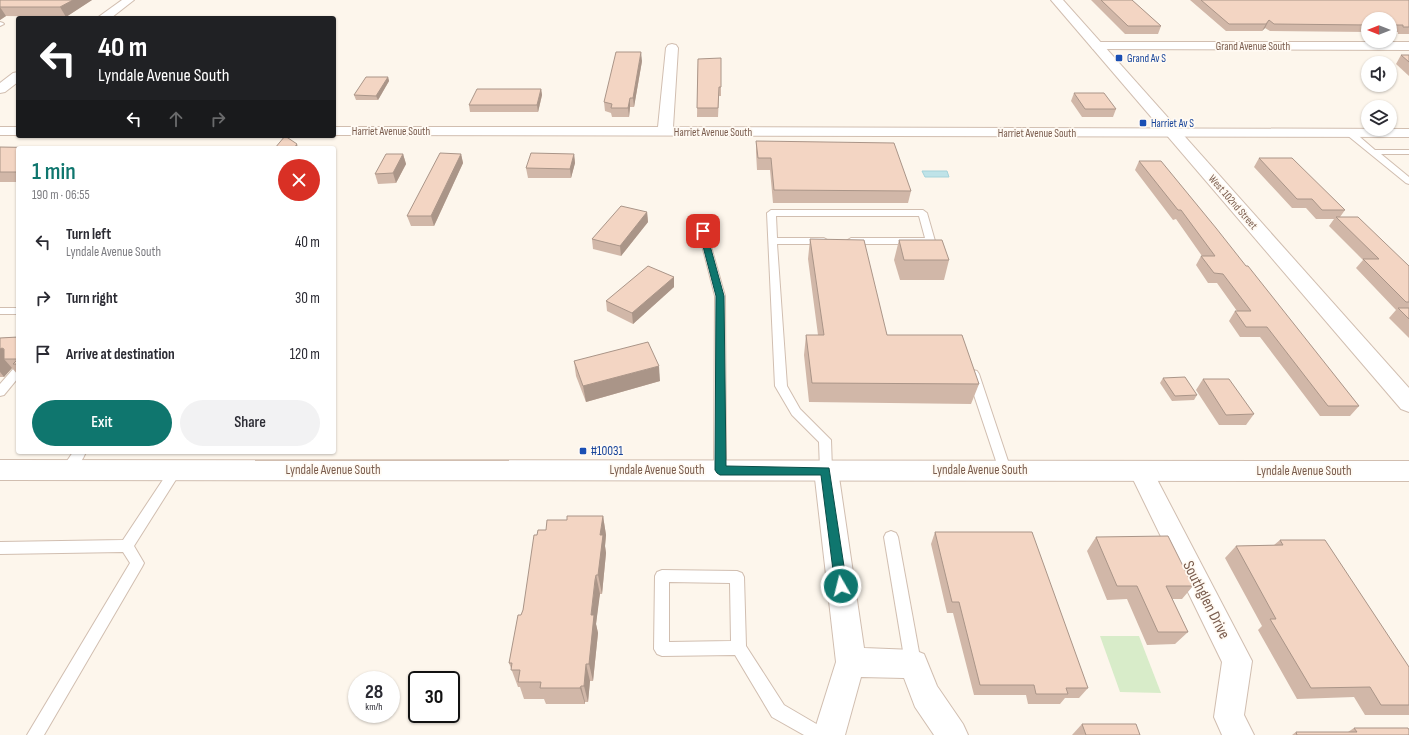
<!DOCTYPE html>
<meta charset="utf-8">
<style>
:root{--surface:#fff;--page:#f2f2f3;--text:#2b2b33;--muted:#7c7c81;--accent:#0f766e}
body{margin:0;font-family:"Sofia Sans Condensed",sans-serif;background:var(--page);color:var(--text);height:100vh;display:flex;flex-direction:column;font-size:15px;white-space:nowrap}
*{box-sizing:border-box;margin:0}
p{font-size:13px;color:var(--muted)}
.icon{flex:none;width:22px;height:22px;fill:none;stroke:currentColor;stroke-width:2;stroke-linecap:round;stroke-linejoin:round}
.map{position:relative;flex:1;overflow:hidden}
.sheet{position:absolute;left:16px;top:146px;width:320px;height:308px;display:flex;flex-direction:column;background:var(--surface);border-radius:4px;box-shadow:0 1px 3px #0004}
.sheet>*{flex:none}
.guide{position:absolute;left:16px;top:16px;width:320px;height:122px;border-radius:4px;box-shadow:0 1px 3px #0004;background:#202124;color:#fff;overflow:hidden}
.needle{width:26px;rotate:270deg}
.buttons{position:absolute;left:1361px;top:12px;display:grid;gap:8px}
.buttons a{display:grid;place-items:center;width:36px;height:36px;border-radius:50%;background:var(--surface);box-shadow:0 1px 3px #0004;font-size:20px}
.speed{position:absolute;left:348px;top:671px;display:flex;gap:8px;font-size:20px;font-weight:700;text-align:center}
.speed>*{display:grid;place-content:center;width:52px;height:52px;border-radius:50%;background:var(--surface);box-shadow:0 1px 3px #0004;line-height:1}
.speed small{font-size:10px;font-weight:400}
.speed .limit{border:2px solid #111;border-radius:6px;background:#fff;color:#111}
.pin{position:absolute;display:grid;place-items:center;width:34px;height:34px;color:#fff;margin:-17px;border-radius:8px;box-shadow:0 2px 6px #0006}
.me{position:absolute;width:44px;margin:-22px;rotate:352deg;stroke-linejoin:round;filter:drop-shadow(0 0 3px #0008)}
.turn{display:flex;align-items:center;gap:14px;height:84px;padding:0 16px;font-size:18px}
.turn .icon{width:52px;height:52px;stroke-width:2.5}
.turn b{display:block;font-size:28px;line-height:34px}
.lanes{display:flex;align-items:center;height:38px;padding:0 16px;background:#0003;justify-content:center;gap:20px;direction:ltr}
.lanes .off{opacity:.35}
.round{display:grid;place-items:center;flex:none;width:42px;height:42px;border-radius:21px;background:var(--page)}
.overview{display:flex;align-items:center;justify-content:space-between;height:68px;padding:0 16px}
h1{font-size:24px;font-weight:600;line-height:30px;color:var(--accent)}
.cta{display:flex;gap:8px;margin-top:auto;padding:8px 16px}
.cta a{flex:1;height:46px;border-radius:24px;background:var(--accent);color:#fff;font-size:16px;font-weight:600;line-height:46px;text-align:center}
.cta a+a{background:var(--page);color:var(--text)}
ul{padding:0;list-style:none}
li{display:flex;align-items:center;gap:12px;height:56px;padding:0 16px}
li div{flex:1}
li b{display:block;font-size:15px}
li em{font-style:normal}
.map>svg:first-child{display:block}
.green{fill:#d8ecc9}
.water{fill:#bfe3e8;stroke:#a5d3da}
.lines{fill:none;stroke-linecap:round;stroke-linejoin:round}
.service-casing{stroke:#d1beb0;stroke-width:2}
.minor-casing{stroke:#d1beb0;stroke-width:2}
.tertiary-casing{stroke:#d1beb0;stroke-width:2}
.service{fill:#fff;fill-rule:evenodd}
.minor{fill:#fff;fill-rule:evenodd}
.tertiary{fill:#fff;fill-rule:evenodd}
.wall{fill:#d1b7a8}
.shaded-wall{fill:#aa9588}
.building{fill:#f3d5c3;stroke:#aa9588}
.route{fill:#0f766e;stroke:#0a4d48}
.transit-dot{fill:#1a4fb4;stroke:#fffaf3;stroke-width:1.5}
.labels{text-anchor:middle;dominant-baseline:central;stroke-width:3.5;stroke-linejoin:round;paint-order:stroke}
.far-street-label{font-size:11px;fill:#7a5c4d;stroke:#fffaf3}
.far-transit-label{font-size:11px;fill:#164399;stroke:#fffaf3;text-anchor:start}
.transit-label{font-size:13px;fill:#164399;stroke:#fffaf3;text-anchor:start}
.street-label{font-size:13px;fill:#7a5c4d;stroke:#fffaf3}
.near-street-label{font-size:16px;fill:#7a5c4d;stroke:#fffaf3}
</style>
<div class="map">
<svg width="1409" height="735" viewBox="0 0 1409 735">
<rect width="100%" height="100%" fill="#fdf6ec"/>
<!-- green -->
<polygon class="green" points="1100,636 1139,636 1161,693 1120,692"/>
<!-- water -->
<polygon class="water" points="922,171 947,171 949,177 925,177"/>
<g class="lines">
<!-- service casing -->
<g class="service-casing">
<g id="service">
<polygon points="0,22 3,23 4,24 0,26"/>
<polygon points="1347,131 1353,131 1375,150 1409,150 1409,154 1381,154 1409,177 1409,184 1406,183 1347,135"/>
<polygon points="771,210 923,210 927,213 935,241 930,244 851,244 846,241 851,238 925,238 919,216 776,216 777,238 824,238 829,241 824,244 777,244 787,386 800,409 831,440 832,470 830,474 826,475 822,474 820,470 819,442 792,415 775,386 767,213"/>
<polygon points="699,215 703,218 725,296 726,470 724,474 720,475 716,474 714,470 715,296 695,218"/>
<rect x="0" y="308" width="18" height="6"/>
<polygon points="18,367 18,378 4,395 0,396 0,384 14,368"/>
<polygon points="973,370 977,371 979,374 1011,470 1009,474 1005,475 1001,474 999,470 967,374 969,371"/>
<path d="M73,452H86C82,461 73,477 63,474L61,470Z"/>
<polygon points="176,465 180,466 182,470 134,546 144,563 142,567 44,735 27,735 130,563 123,552 0,554 0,542 123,540 172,466"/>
<polygon points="891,531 896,533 898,537 921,663 918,668 913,670 908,668 905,663 884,537 886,533"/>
<path d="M662,570L737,571L742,573L744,577L746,646L784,705L825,729L827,735H804L772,717L735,655L662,656L657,654L654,649L655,576L657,572ZM669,582L730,583L731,641L669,642Z"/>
</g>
</g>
<!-- minor casing -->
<g class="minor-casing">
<g id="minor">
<polygon points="122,0 134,0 111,18 97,18"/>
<polygon points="1097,42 1409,42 1409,50 1093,49 1091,46 1093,43"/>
<polygon points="672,44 676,45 678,48 673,127 1409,129 1409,137 334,135 334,127 658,127 666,48 668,45"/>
<polygon points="18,72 18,82 5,92 0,93 0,83 13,73"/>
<rect x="0" y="127" width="18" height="8"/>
<polygon points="826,460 834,463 838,470 864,648 914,650 924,654 937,686 963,724 968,735 934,735 915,707 904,678 861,677 845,735 813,735 836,662 814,470 818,463"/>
<polygon points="1141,461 1149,464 1252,661 1244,715 1254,735 1222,735 1214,717 1222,662 1129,471 1133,464"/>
</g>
</g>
<!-- tertiary casing -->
<g class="tertiary-casing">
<g id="tertiary">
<polygon points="1051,0 1063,0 1409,388 1409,412 1401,409"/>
<polygon points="0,460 1409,461 1409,481 0,480"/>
</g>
</g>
<!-- service -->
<use href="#service" class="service"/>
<!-- minor -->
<use href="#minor" class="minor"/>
<!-- tertiary -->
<use href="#tertiary" class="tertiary"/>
</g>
<!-- wall -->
<g class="wall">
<polygon points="0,0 92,0 66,17 6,16 0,20"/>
<polygon points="1091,0 1132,0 1161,26 1158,34 1125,34"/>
<polygon points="1190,0 1409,0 1409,34 1398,34 1398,32 1390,32 1390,19 1368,19 1368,32 1270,31 1265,28 1262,31 1226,31"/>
<polygon points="1401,55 1409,55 1409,76 1396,64"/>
<polygon points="698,59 721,87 721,96 719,96 718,117 697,117"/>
<polygon points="642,61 634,107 630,107 629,117 612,117 611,113 605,111 604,102"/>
<polygon points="388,77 389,81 378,100 356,100 354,95"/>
<polygon points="541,89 542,95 538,112 470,112 469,105"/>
<polygon points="1074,93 1116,109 1113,117 1082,117 1071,101"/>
<polygon points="756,141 911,191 908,203 773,203 770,170 757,170 756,152"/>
<polygon points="0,147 58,148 18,148 18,182 0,182"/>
<polygon points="403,154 406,164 396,183 378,184 375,174"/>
<polygon points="461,154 463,163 434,226 411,226 407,216"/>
<polygon points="574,154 575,163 571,178 528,178 526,168"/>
<polygon points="1259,158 1345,210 1340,217 1409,266 1409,338 1389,318 1396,310 1356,268 1363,260 1329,226 1334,219 1316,219 1306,208 1292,208 1254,167"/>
<polygon points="1139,161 1246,266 1359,406 1350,416 1320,416 1260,337 1240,337 1229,321 1235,311 1237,311 1217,283 1208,283 1196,265 1201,256 1202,256 1176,219 1173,220 1135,170"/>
<polygon points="647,212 648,222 621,256 593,249 592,239"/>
<polygon points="810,239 887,335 979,384 971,404 809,402 804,355 806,335 818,335 808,259"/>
<polygon points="899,240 949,260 944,280 900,280 894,260"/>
<polygon points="674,277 674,287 633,324 607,311 606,301"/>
<polygon points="18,337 18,375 12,368 4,377 0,377 0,338"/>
<polygon points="574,361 660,381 586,402 576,376"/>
<polygon points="1163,378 1197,395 1194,400 1172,401 1160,383"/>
<polygon points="1203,379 1254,414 1246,425 1219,425 1196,390"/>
<polygon points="603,516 606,535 605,546 606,553 602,594 600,594 599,598 596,624 598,633 593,681 590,681 588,702 585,702 585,704 546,704 544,699 524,699 520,687 518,687 509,663 523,610 537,535 546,530 567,520"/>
<polygon points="935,532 1088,688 1079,698 1065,698 1060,704 1028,704 1026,695 974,695 953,613 947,613 931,544"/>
<polygon points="1096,537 1193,586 1182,599 1172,599 1188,632 1175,644 1147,645 1127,599 1107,600 1087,551"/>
<polygon points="1280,540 1409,667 1409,715 1365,715 1354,697 1297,699 1258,630 1262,626 1225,558 1236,546 1274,545"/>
<polygon points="1082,724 1140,735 1072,735"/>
<polygon points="1354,728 1409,735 1292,735 1296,732 1348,732"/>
</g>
<!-- shaded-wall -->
<g class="shaded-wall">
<polygon points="73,0 92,0 66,17 60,7"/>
<polygon points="0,7 6,16 0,20"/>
<polygon points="1269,20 1265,28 1262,31 1266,24"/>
<polygon points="641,52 642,61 634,107 633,98"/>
<polygon points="388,77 389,81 378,100 376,96"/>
<polygon points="541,89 542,95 538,112 537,105"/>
<polygon points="630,98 630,107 629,117 628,108"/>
<polygon points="297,144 298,148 294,148"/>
<polygon points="403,154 406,164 396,183 393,173"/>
<polygon points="461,154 463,163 434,226 431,216"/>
<polygon points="574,154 575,163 571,178 570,169"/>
<polygon points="647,212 648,222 621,256 620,246"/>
<polygon points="674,277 674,287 633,324 632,313"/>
<polygon points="2,348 12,359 4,359 12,368 4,377 0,372 0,349"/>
<polygon points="659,366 660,381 586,402 583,386"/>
<polygon points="603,516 606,535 605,546 606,553 602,594 598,575 600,535"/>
<polygon points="596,575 600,594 596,624 598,633 593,681 589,664 591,615"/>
<polygon points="586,664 590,681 588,702 584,686"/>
<polygon points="581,686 585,702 585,704 580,688"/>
</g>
<!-- building -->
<g class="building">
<polygon points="0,0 73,0 60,7 0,7"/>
<polygon points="1101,0 1132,0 1161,26 1128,26"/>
<polygon points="1201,0 1409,0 1409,27 1403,27 1403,25 1390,25 1390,19 1368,19 1368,25 1274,24 1269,20 1266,24 1229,24"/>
<polygon points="616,52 641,52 633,98 630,98 628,108 611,108 612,104 604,102"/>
<polygon points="1401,55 1409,55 1409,62"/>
<polygon points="721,58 721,87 719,87 718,108 697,108 698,59"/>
<polygon points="366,77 388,77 376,96 354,95"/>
<polygon points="477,89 541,89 537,105 469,105"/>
<polygon points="1074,93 1104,93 1116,109 1085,109"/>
<polygon points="285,136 297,144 294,148 275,148"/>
<polygon points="756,141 894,143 911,191 774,190 771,158 758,158"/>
<polygon points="0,147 58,148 18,148 18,172 0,172"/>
<polygon points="440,153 461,154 431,216 407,216"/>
<polygon points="531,153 574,154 570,169 526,168"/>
<polygon points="386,154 403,154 393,173 375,174"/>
<polygon points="1259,158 1292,158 1345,210 1322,210 1312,199 1297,199"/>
<polygon points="1139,161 1161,161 1216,228 1246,266 1248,266 1359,406 1328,406 1267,327 1246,327 1235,311 1251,311 1223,274 1214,273 1201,256 1215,256 1181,210 1178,210"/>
<polygon points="621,206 647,212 620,246 592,239"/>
<polygon points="1336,217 1358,217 1409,266 1409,302 1406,302 1363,259 1379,259"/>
<polygon points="810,239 864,240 887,335 962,335 979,384 812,383 806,335 824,335"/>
<polygon points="899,240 942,240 949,260 904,260"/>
<polygon points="648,266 674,277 632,313 606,301"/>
<polygon points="1398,308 1409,308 1409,319"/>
<polygon points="18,337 18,364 13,364 18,359 4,359 4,349 2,348 0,349 0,338"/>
<polygon points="648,342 659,366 583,386 574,361"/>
<polygon points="1185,377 1197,395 1175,396 1163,378"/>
<polygon points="1203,379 1229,379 1254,414 1226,415"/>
<polygon points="567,516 603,516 600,535 603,535 598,575 596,575 595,580 591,615 594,615 589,664 586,664 584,686 581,686 580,688 540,688 541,682 518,682 520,670 511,670 512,663 509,663 518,615 521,615 523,610 534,535 537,535 538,530 546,530 547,520 567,520"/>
<polygon points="935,532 1032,532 1088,688 1066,688 1068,694 1036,694 1034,685 980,685 959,602 952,602"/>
<polygon points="1168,536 1193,586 1166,586 1188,632 1158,632 1137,586 1117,586 1096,537"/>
<polygon points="1280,540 1325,540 1409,667 1409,705 1381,705 1370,687 1311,688 1270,619 1276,619 1236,546 1283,545"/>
<polygon points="1082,724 1136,724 1140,735 1086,735"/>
<polygon points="1354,728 1408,728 1409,730 1409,735 1297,735 1296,732 1357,732"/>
</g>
<!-- route -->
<polygon class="route" points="703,229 706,231 724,296 726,466 829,468 847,586 845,590 841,592 837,590 835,586 821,475 720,475 717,473 715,470 716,296 699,231"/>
<!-- markers -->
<g class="transit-dot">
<rect x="1115" y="54" width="8" height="8" rx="2"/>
<rect x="1139" y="119" width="8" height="8" rx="2"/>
<rect x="579" y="447" width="8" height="8" rx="2"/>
</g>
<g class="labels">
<!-- far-street labels -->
<g class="far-street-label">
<text x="1253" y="46">Grand Avenue South</text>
<text x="391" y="131">Harriet Avenue South</text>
<text x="713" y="132">Harriet Avenue South</text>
<text x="1037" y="133">Harriet Avenue South</text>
<text transform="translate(1233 202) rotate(49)">West 102nd Street</text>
</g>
<!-- far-transit labels -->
<g class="far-transit-label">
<text x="1127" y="58">Grand Av S</text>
<text x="1151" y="123">Harriet Av S</text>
</g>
<!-- transit labels -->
<g class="transit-label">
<text x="591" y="451">#10031</text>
</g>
<!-- street labels -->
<g class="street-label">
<text x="333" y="470">Lyndale Avenue South</text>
<text x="657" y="470">Lyndale Avenue South</text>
<text x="980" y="470">Lyndale Avenue South</text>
<text x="1304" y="471">Lyndale Avenue South</text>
</g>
<!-- near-street labels -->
<g class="near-street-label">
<text transform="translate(1206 600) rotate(63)">Southglen Drive</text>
</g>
</g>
</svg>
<div class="buttons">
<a><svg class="needle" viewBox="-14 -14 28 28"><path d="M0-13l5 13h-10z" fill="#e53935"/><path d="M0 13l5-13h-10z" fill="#7c7c81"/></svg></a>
<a><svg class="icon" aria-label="sound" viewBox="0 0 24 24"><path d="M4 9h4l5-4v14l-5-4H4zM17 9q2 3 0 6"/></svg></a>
<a><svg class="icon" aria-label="layers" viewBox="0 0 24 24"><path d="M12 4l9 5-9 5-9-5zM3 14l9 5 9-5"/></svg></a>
</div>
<div class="speed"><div>28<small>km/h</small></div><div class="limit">30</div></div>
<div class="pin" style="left:703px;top:231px;background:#d93025"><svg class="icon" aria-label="arrive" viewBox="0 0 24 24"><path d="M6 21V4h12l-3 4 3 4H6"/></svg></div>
<svg class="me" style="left:841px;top:586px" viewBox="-20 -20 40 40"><circle r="17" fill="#0f766e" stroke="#fff" stroke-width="3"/><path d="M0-11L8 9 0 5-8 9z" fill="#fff"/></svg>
<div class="guide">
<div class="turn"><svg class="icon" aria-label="left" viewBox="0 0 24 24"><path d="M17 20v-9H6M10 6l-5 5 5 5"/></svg><div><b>40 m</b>Lyndale Avenue South</div></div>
<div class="lanes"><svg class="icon" aria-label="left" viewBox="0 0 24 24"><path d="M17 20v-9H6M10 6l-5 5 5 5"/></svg><svg class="icon off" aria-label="ahead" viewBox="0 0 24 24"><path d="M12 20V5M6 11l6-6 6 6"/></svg><svg class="icon off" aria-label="right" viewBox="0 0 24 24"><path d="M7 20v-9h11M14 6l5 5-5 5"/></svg></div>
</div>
<section class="sheet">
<div class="overview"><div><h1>1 min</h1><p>190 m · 06:55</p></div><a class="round" style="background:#d93025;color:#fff"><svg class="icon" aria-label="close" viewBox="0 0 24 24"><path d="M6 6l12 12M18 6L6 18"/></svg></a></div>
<ul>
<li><svg class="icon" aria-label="left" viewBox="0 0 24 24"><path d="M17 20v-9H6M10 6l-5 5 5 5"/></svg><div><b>Turn left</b><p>Lyndale Avenue South</p></div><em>40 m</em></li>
<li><svg class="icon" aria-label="right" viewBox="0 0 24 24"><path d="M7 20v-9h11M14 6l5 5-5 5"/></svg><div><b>Turn right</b></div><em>30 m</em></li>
<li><svg class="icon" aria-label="arrive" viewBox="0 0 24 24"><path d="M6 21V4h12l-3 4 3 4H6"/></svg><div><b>Arrive at destination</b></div><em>120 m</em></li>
</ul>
<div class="cta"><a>Exit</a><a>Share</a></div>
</section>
</div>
